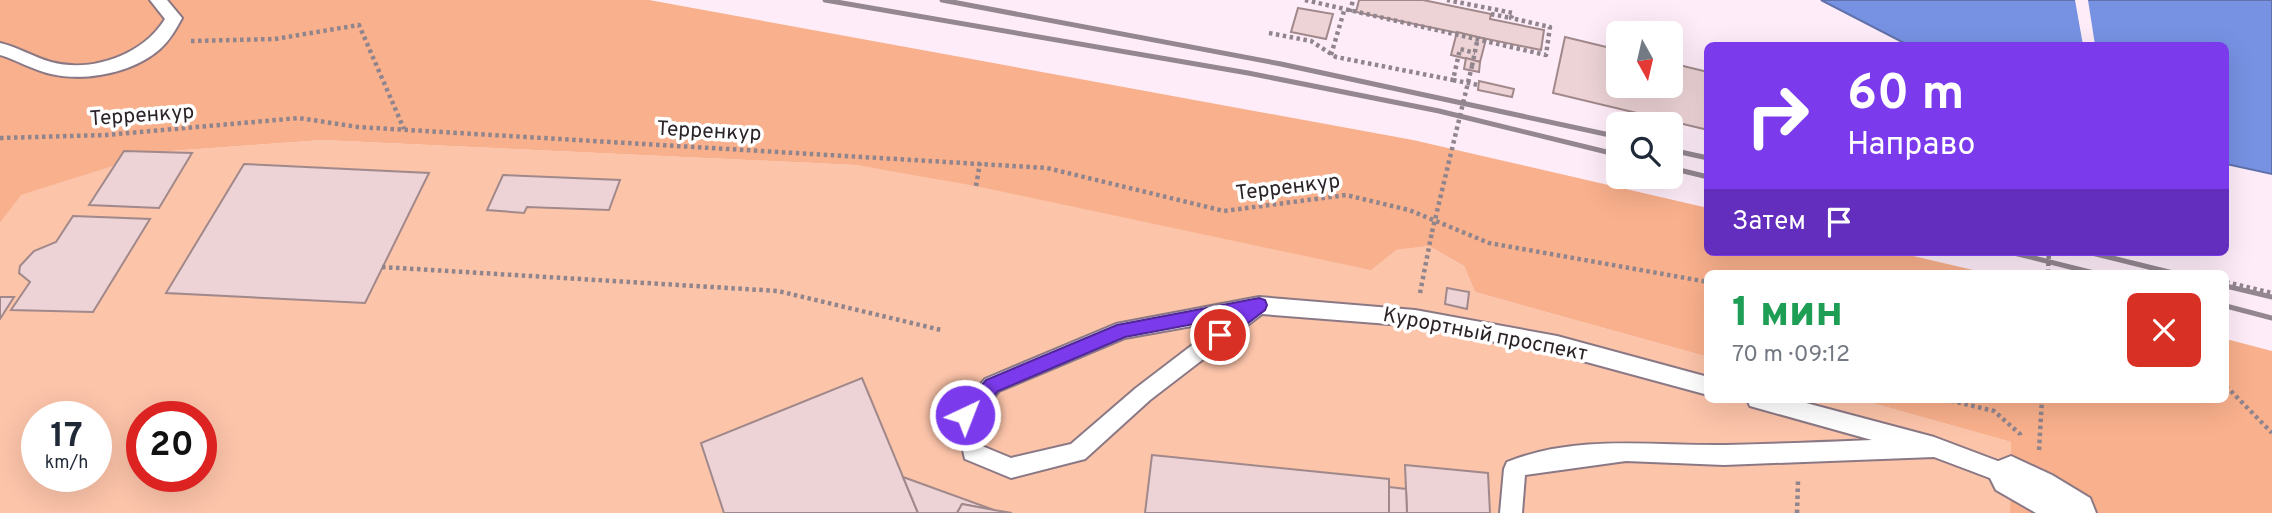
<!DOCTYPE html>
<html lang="ru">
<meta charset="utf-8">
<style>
:root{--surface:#fff;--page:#f6f6f7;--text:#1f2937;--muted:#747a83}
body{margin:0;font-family:Overpass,sans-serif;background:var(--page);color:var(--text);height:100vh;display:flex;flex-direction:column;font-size:26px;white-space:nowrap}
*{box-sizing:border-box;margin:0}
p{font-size:23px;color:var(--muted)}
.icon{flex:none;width:38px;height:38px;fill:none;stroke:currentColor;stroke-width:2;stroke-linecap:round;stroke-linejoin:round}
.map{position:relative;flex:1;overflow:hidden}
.details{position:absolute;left:1704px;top:270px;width:525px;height:133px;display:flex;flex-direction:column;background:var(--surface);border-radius:10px;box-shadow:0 7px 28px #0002}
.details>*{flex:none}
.banner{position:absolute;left:1704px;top:42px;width:525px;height:214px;border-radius:10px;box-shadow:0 7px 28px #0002;background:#7c3aed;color:#fff;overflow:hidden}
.needle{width:46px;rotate:172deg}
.fabs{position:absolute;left:1606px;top:21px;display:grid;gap:14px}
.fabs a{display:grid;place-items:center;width:77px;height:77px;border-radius:10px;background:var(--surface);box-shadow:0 7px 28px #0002;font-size:35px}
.speed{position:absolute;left:21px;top:401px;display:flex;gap:14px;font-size:35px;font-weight:700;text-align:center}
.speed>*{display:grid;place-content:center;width:91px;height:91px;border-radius:50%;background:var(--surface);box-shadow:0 7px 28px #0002;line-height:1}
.speed small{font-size:18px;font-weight:400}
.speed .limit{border:10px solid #d22;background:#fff;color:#111}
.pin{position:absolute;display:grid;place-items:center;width:60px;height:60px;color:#fff;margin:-30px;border:4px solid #fff;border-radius:50%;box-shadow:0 2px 7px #0007}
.me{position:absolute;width:77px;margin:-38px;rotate:43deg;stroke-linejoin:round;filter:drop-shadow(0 0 5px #0008)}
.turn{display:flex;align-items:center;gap:24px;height:147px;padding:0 28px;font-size:32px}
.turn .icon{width:91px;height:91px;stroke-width:2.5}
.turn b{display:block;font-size:49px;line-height:60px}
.then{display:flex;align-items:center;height:66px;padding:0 28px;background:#0003;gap:14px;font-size:26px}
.round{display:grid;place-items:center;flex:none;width:74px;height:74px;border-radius:10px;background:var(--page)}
.headline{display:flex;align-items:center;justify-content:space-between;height:119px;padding:0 28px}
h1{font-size:42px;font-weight:800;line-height:52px;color:#1e9e55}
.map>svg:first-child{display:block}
.green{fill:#fcc4a9;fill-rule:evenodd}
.forest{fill:#f9b08c}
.water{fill:#7792e3;stroke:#6071ab;stroke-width:2}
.pier{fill:#feedf9}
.building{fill:#edd3d5;stroke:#a1898b;stroke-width:2}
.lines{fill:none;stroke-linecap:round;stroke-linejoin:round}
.service-casing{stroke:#8b7885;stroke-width:4}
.minor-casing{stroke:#8b7885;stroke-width:4}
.path{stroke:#91858d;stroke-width:4.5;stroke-dasharray:3.5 3.5;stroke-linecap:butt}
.service{fill:#fff;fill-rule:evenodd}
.minor{fill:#fff;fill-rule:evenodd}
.rail{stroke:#948790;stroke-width:5}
.path-bridge{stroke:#91858d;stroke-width:4.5;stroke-dasharray:3.5 3.5;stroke-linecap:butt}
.route{fill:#7c3aed;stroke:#51269a;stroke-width:2}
.labels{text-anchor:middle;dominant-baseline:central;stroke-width:7;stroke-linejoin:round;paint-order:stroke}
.street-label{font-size:21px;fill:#2b2328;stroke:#fff}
</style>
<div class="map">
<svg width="2272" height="513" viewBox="0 0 2272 513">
<rect width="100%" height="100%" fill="#feedf9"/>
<!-- green -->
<path class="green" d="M322,140L856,165L1396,250L1429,246L1464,266L1475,292L1708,357V399H1858L2011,442L2010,513H0V223L20,195L158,152ZM37,416H96V476H37ZM142,416H201V476H142Z"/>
<!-- forest -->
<g class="forest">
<polygon points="0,0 649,0 1413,140 1708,208 1708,252 1896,252 1986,273 1708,273 1708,357 1475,292 1464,266 1429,246 1396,250 1371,270 976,186 856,165 322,140 158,152 21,195 0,223"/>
<polygon points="2226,339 2272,351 2272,513 2010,513 2011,442 1858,399 2226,399"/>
</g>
<!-- water -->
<polygon class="water" points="1821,0 2272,0 2272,174 2226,164 2226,46 1908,45"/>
<!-- pier -->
<polygon class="pier" points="2075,0 2088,0 2095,45 2083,45"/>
<!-- building -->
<g class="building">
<polygon points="1359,0 1423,0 1491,14 1490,19 1544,30 1541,50 1356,12"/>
<polygon points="1298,8 1333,14 1326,39 1291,32"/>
<polygon points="1457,32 1486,39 1480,62 1451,55"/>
<polygon points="1565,37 1619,50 1619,86 1671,86 1671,63 1708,72 1708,130 1553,93"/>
<polygon points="1466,58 1480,62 1479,72 1464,69"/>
<polygon points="1479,81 1514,89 1512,97 1478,90"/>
<polygon points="124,151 192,153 159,208 89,205"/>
<polygon points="244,164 429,173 365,303 166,293"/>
<polygon points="503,175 620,180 609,210 527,207 524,213 487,210"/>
<polygon points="73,216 150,219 93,312 11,310 30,282 19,273 20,266 34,251 56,242"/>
<polygon points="1447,288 1469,292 1467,309 1445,304"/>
<polygon points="0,297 14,297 0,319"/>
<polygon points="862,378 918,513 724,513 701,443"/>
<polygon points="1152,455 1389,479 1389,513 1145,513"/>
<polygon points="1405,465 1488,473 1490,513 1407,513"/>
<polygon points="903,477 994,510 962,504 957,513 918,513"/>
<polygon points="1389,487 1406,489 1407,513 1389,513"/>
<polygon points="962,504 994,510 1012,513 957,513"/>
</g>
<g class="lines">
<!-- service casing -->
<g class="service-casing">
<g id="service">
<path d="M150,0H167L182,18C176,29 170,40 160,49C133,73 85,82 51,74C33,70 17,60 0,55V43C18,47 33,57 51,62C92,73 143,55 165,19Z"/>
<path d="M1259,297L1415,310L1557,336L1708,377V395L1557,354L1415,326L1262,314L1150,400L1085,459L1011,478L965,459L955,415L985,379L1116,324ZM1225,320L1136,388L1071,444L1011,458L982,446L976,418L999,391L1125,338Z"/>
<path d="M1747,399H1791L1934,437L2019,469L2022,476L2019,483L2011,486L1934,457L1724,465L1626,461L1525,475L1522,513H1500L1504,469L1507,462C1577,434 1653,446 1726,445C1775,444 1823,442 1872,440L1757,408L1750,406Z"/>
</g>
</g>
<!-- minor casing -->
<g class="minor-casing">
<polygon id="minor" points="2011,456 2052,475 2090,498 2096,513 2036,513 1996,490 1989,476 1996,462"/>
</g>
<!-- path -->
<g class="path">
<polyline points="1305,0 1546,55 1550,27 1511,18 1513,13 1447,0"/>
<polyline points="1350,12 1353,0"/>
<polyline points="1491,14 1511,18"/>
<polyline points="1269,33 1311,41 1336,57 1453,80 1460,49 1475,53"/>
<polyline points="191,41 275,39 359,25 404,129"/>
<polyline points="1331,55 1344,11"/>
<polyline points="1472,66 1478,37"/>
<polyline points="1453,80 1478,85"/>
<polyline points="0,138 106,135 299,118 358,127 1047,168 1224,211 1346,195 1409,210 1489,243 1708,282"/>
<polyline points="976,186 980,163"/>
<polyline points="382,267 778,291 941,330"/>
<polyline points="2177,273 2192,273"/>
<polyline points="2226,282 2272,293"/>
<polyline points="1420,293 1432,232"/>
<polyline points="2226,386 2272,433"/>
<polyline points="1944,399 1994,411 2020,434 2021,438"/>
<polyline points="2039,450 2042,399"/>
<polyline points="1797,513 1798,481"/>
</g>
<!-- service -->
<use href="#service" class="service"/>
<!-- minor -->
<use href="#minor" class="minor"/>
<!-- rail -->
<g class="rail">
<polyline points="825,0 1248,73 1439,111 1619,155"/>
<polyline points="942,0 1281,64 1619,137"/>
<polyline points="1671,150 1708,158"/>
<polyline points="1671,168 1708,177"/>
<polyline points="2010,252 2094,273"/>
<polyline points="2088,252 2173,273"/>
<polyline points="2226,286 2272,297"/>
<polyline points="2226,306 2272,318"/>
</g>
<!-- path-bridge -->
<g class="path-bridge">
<polyline points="1432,232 1472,66"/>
<polyline points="2048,273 2049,252"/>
</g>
</g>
<!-- route -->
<polygon class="route" points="1259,298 1265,300 1267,305 1265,310 1226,340 1215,340 1212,335 1231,317 1125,337 998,391 971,420 965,423 959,420 956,415 986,380 1117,325"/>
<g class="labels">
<!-- street labels -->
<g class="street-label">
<text transform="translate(142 116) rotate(-4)">Терренкур</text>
<text transform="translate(709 132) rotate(3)">Терренкур</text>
<text transform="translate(1288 188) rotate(-7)">Терренкур</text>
<text transform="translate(1485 335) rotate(11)">Курортный проспект</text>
</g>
</g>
</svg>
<div class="fabs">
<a><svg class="needle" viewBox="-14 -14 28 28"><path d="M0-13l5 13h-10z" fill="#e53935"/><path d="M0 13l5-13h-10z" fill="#747a83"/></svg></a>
<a><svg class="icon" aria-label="search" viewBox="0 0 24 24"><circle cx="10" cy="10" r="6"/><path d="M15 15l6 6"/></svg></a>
</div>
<div class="speed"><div>17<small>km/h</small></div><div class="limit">20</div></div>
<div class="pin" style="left:1220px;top:335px;background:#d93025"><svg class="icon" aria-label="arrive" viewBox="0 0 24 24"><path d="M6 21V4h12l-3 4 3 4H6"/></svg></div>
<svg class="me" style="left:965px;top:415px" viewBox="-20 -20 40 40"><circle r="17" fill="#7c3aed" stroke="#fff" stroke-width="3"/><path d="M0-11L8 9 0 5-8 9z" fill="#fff"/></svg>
<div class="banner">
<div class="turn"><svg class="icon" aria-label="right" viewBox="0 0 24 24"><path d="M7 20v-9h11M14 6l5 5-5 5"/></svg><div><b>60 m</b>Направо</div></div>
<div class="then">Затем<svg class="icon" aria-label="arrive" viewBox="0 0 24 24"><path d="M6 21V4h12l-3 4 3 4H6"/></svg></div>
</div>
<section class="details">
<div class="headline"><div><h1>1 мин</h1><p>70 m · 09:12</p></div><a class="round" style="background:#d93025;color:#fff"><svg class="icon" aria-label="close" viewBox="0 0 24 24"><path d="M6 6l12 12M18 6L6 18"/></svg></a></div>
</section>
</div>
